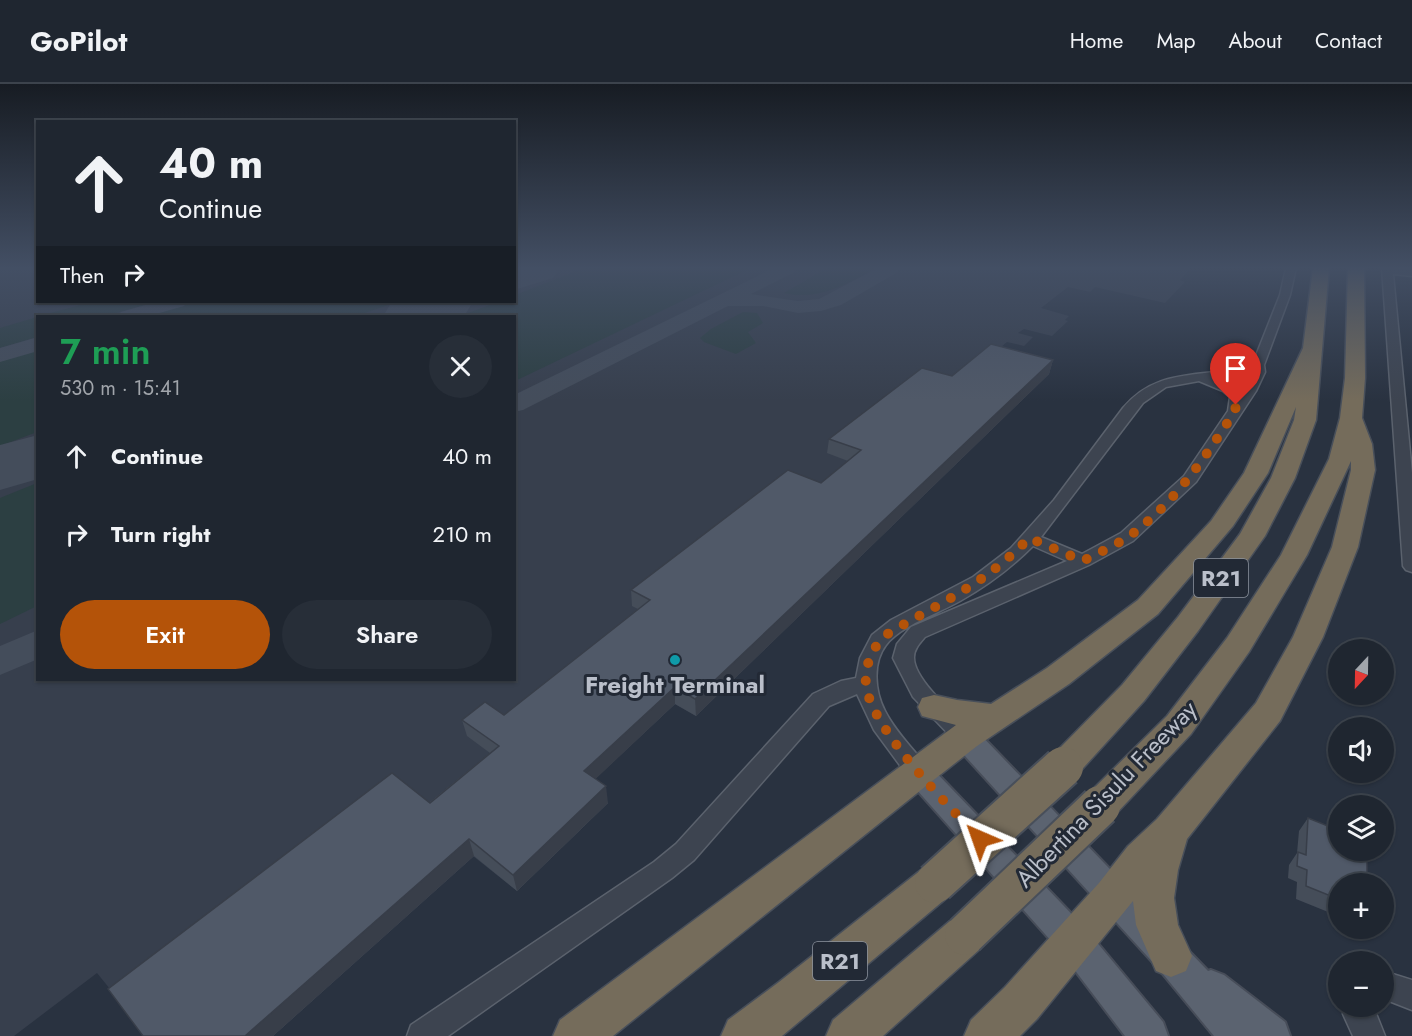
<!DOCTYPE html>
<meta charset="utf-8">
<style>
:root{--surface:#1f2630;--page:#272e38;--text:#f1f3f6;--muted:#a1a5ab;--line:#3c434c;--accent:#b45309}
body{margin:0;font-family:Jost,sans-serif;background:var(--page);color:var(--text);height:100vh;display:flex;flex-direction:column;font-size:22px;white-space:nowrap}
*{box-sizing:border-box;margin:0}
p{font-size:20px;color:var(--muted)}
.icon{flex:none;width:33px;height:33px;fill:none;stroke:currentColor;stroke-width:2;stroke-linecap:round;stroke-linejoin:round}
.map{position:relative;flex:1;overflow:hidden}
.drawer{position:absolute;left:36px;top:231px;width:480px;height:366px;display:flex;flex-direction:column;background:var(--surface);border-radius:0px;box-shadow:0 2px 4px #0004,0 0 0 2px var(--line)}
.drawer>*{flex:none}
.guide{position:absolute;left:36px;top:36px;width:480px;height:183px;border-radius:0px;box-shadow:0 2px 4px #0004,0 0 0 2px var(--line);background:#1f2630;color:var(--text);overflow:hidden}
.needle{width:39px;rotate:202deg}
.buttons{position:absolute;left:1328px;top:555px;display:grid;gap:12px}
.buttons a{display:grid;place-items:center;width:66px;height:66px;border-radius:50%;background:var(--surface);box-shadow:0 2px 4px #0004,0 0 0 2px var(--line);font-size:30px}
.pin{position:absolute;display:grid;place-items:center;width:51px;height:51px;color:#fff;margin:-62px -26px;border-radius:50% 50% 50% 0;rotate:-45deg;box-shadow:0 0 6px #0007}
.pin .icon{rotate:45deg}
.me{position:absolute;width:66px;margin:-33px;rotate:317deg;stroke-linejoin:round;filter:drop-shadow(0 0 4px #0008)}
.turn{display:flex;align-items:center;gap:21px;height:126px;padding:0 24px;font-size:27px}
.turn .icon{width:78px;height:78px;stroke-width:2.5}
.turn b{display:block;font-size:42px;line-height:51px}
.then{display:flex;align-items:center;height:57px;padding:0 24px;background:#0003;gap:12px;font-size:22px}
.round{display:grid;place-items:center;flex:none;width:63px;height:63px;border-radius:32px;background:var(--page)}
.head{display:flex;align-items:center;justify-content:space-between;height:102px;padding:0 24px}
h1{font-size:36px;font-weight:600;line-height:45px;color:#1e9e55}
.primary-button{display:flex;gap:12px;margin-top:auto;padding:12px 24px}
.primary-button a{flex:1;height:69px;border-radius:36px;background:var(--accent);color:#fff;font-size:24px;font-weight:600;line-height:69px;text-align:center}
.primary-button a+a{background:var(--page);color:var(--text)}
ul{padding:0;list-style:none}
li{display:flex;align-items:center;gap:18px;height:78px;padding:0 24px}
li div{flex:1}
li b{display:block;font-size:22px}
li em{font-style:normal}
header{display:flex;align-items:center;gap:36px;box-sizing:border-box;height:84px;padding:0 30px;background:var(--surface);border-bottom:2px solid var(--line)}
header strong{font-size:28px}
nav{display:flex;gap:33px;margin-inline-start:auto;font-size:21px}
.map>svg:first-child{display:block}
.airport{fill:#373f4d;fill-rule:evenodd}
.green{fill:#2c3f42}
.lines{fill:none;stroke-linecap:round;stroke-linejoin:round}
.taxiway{fill:#444d5b;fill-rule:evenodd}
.runway{fill:#444d5b;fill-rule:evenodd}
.minor-casing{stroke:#5b626d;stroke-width:3}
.major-casing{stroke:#474d59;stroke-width:4}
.highway-casing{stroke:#484f5a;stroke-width:3}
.minor{fill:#3d4450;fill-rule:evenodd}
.major{fill:#5b6370;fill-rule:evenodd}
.highway{fill:#756c5b;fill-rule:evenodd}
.highway-bridge-casing{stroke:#484f5a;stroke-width:44;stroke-linecap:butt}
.highway-bridge{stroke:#756c5b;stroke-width:40}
.wall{fill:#454d59}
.shaded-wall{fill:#383e49}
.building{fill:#505968;stroke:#383e49;stroke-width:1.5}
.route{stroke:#b45309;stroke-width:10;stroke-dasharray:0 18}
.culture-dot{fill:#0f9aa8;stroke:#222935;stroke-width:2}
.labels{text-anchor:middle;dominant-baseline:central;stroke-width:6;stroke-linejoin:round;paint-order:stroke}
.shield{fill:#222935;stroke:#8c929d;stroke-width:1.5}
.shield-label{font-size:22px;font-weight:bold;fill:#babfca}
.poi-label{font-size:24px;font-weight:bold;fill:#babfca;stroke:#222935}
.street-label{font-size:24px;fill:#babfca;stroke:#222935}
</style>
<header>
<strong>GoPilot</strong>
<nav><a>Home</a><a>Map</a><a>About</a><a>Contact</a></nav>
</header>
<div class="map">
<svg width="1412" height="952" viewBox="0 0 1412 952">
<rect width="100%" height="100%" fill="#293240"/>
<!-- airport -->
<path class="airport" d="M0,184H37L38,218H514L515,184H1191L1180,196L1185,198L1165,219L1095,203L1090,208L1068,203L1041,224L1069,232L1065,236L1068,237L1052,252L1024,245L1018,249L1033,253L1024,262L1007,258L989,273L696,632L675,620L586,703L608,719L517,807L473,772L273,952L123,921L97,889L14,952H0ZM38,232H514V596H38Z"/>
<!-- green -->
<g class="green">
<polygon points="584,184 751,184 515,297 514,232 460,232 498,218 514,218 515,211"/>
<path d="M827,184H876C848,200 817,217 784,209Z"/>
<polygon points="92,218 156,218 105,232 39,232"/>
<polygon points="196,218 397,218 356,232 147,232"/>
<polygon points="743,228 757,229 763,239 748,248 756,259 736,270 704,258 700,254 711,245"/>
<polygon points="37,233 37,253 0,264 0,244"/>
<polygon points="37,266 37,348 0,362 0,277"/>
<polygon points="37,399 37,522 0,540 0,414"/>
</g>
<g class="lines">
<!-- taxiway -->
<g class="taxiway">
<polygon points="774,184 797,184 795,188 751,210 798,217 819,215 878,184 900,184 898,188 841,221 821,227 798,229 763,222 728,222 523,326 514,328 514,311"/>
<polygon points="156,218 187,218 184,222 149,232 117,232 121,228"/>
<polygon points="38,253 38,267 0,278 0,264"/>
<polygon points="38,546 38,575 0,591 0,562"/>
</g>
<!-- runway -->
<g class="runway">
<polygon points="514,184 560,184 553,194 514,206"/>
<polygon points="400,218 473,218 466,229 455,232 383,232 390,221"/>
<polygon points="38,351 38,395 0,406 0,361"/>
</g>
<!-- minor casing -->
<g class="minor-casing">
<g id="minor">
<path d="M1286,184H1296L1290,211L1264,281L1265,288L1256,307L1196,398L1133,457L1089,481L925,553C920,559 914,565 914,573C913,596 957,632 973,647L976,653L973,659L965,662L957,659L913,613L893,574L897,560L911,543L1067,477L1033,462C1011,484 987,502 960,517C939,529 900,542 886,561C872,579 875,608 885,627C895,647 912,664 926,681L930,688L926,695L918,698L910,695L874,646L857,610L829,622L694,776L672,794L448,952H407L411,941L654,778L676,760L813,610L841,597L856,594L860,574L872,551L891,536L973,493L1011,464L1054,416L1123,324C1160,280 1205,297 1253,279L1280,211ZM1253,288L1241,309L1233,301L1216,295ZM1199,297L1223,307L1230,313L1228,327L1184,392L1121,449L1082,470L1041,453L1143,319L1166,303Z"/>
<polygon points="1382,184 1412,186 1412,192 1393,190 1412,389 1412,488 1406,486 1403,482"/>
<polygon points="1383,887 1412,896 1412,926 1389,917 1383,917"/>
<polygon points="1343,922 1373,922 1385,952 1353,952 1343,930"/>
</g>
</g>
<!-- major casing -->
<g class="major-casing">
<g id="major">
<polygon points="965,642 975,645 1208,887 1211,886 1224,891 1285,938 1290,952 1214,952 1158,884 955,661 951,653 955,645"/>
<polygon points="918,676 928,680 1085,844 1163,938 1168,952 1125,952 1061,868 908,696 903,688 908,680"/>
</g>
</g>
<!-- highway casing -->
<g class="highway-casing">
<g id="highway">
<polygon points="1313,184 1329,184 1316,336 1295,394 1265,452 1198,547 1144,617 1075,693 1063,697 1051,693 1045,683 1051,673 1122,601 1178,533 1240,450 1271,394 1294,336 1296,323 1268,389 1233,442 1158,530 1069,600 977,662 931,698 613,952 553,952 560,936 956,641 922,632 918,623 922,614 934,611 957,616 991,620 1047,584 1138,516 1211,437 1244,389 1303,264"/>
<polygon points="1348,184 1364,184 1365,294 1362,334 1372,360 1375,386 1358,463 1323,553 1280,637 1187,755 1178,786 1174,814 1178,841 1192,872 1186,887 1171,893 1156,887 1136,841 1133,817 1037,935 1020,952 964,952 971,936 1005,903 1099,799 1128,762 1157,735 1256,619 1293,553 1332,463 1351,386 1351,377 1307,471 1249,568 1191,650 1113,733 1100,738 1087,733 1082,722 1087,711 1167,632 1227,554 1281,471 1329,375 1340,334 1345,294"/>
<polygon points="935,781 949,786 955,799 949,812 782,952 721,952 728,936 779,898 921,786"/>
<polygon points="965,831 980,837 986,851 980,865 883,952 826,952 833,936 950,837"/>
</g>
</g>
<!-- minor -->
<use href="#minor" class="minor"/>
<!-- major -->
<use href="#major" class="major"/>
<!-- highway -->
<use href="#highway" class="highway"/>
<!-- highway-bridge casing -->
<g class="highway-bridge-casing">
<g id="highway-bridge">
<polyline points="935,799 1063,683"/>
<polyline points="965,851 1100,722"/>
</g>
</g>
<!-- highway-bridge -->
<use href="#highway-bridge" class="highway-bridge"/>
</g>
<!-- wall -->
<g class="wall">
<polygon points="1053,276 1049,290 696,632 675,620 595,695 608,719 517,807 474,772 273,952 143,952 490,669 467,652 462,636 504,631 638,525 632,522 631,506 821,399 848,377 827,369 829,355 952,292"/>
<polygon points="1308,734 1338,800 1338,832 1296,815 1297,798 1288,794 1289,781 1297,769 1299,747"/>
</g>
<!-- shaded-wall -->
<g class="shaded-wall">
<polygon points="1053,276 1049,290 696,632 695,615"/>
<polygon points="675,603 675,620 586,704 584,687"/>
<polygon points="606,702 608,719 517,807 513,791"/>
<polygon points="469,755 474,772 273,952 245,952"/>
</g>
<!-- building -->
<g class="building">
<polygon points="991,260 1053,276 695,615 675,603 584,687 606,702 513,791 469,755 245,952 143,952 108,905 392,689 430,719 499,662 462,636 485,618 504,631 650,516 631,506 788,386 821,399 861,366 829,355 922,284 952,292"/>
<polygon points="1308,734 1338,746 1338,766 1367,766 1367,800 1338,800 1338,815 1306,802 1307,786 1297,782 1298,768 1306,771"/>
</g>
<!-- sky -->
<linearGradient id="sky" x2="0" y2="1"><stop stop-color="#171c23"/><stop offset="0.58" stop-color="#434f64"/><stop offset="1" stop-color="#434f64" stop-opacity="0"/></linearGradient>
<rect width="1412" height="317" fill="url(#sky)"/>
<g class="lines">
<!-- route -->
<path class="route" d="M980,755C949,722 871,645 866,601C864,582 873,560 889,549C942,518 985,500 1029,454L1083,477C1098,469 1114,462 1128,453C1174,420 1205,374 1235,327L1236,321"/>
</g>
<!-- markers -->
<circle class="culture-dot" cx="675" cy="576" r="6"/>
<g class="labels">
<!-- shield labels -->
<g class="shield">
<rect x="1194" y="475" width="54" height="38" rx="4.5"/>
<rect x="813" y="858" width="54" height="38" rx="4.5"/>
</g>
<g class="shield-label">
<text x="1221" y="494">R21</text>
<text x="840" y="877">R21</text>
</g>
<!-- poi labels -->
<g class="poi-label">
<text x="675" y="600">Freight Terminal</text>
</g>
<!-- street labels -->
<g class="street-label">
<text transform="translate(1106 710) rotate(-46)">Albertina Sisulu Freeway</text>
</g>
</g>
</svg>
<div class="buttons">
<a><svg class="needle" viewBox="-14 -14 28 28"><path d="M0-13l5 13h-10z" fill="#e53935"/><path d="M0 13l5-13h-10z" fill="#a1a5ab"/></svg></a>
<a><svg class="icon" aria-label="sound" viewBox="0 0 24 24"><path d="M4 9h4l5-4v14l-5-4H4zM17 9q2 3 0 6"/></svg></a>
<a><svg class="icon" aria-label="layers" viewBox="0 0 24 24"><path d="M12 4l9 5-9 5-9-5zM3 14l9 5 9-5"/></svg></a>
<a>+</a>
<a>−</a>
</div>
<div class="pin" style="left:1236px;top:321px;background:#d93025"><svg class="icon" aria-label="arrive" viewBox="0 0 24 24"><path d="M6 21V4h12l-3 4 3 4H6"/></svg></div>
<svg class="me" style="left:980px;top:755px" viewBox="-20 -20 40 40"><path d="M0-17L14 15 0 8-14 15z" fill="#b45309" stroke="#fff" stroke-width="4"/></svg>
<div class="guide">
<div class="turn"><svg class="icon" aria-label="ahead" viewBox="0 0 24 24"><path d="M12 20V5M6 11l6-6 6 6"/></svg><div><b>40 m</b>Continue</div></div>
<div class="then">Then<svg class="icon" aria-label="right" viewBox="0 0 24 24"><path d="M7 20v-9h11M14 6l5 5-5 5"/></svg></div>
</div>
<section class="drawer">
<div class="head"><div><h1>7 min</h1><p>530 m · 15:41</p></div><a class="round"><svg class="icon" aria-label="close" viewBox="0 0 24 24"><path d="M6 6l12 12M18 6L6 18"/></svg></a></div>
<ul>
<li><svg class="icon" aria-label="ahead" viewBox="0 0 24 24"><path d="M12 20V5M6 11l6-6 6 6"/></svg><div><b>Continue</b></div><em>40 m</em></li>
<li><svg class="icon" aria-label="right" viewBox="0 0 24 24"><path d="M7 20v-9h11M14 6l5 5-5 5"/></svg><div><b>Turn right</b></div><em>210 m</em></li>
</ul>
<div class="primary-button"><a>Exit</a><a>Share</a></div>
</section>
</div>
